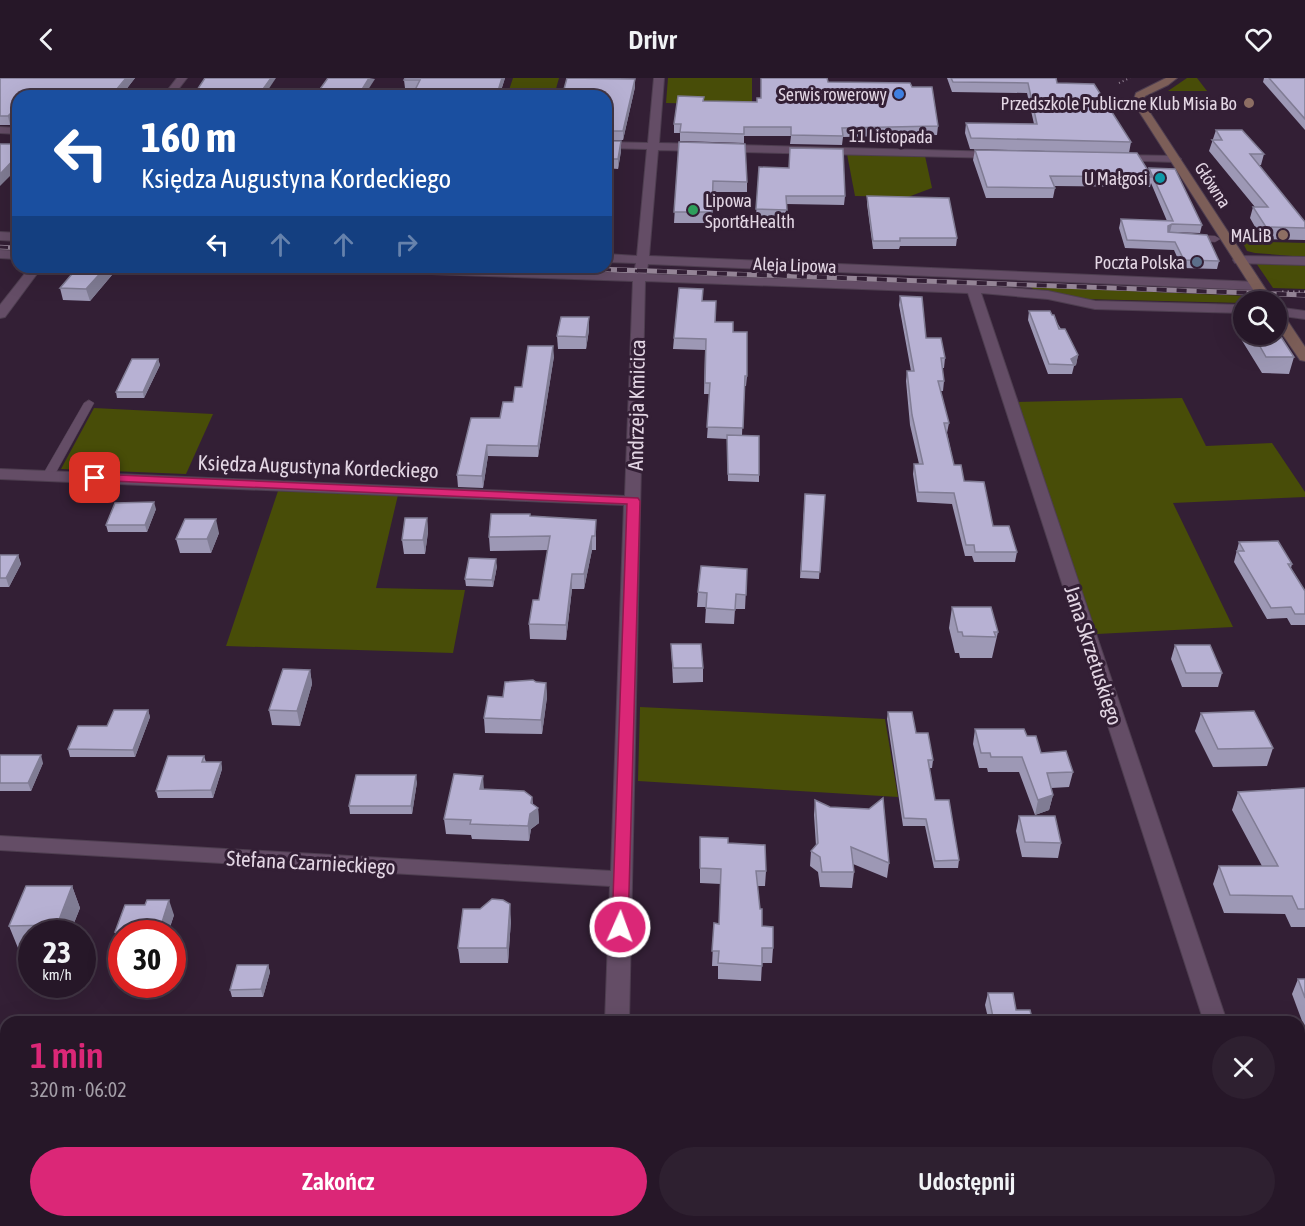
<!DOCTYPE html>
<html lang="pl">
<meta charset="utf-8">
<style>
:root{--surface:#261728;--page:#2e2030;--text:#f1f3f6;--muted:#a49fa8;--line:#423645;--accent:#db2777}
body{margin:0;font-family:"Asap Condensed",sans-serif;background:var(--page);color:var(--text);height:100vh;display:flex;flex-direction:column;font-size:22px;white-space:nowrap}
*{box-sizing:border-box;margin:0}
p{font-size:20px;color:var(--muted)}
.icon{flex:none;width:33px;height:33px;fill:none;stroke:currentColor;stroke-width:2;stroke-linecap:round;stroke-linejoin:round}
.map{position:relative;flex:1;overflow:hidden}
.panel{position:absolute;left:0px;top:938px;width:1305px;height:212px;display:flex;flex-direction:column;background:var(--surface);border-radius:18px 18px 0 0;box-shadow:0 6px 24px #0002,0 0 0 2px var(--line)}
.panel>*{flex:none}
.top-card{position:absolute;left:12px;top:12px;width:600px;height:183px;border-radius:18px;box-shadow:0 6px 24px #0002,0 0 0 2px var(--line);background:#1a4fa0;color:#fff;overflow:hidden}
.buttons{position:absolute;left:1233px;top:213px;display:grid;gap:12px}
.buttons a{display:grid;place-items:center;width:54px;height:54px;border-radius:50%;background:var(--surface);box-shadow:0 6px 24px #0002,0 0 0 2px var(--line);font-size:30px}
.speed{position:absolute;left:18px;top:842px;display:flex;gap:12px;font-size:30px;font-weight:700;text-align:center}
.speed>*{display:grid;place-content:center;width:78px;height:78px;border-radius:50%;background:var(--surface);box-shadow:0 6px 24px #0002,0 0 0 2px var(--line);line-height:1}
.speed small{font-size:15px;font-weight:400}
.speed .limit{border:9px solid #d22;background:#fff;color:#111}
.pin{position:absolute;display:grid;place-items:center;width:51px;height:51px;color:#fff;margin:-26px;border-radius:12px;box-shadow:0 3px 9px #0006}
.me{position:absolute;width:66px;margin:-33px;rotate:2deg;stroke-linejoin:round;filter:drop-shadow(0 0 4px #0008)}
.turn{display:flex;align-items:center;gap:21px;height:126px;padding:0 30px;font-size:27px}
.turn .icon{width:78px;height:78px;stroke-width:2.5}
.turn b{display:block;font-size:42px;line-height:51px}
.lanes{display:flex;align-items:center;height:57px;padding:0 30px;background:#0003;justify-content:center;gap:30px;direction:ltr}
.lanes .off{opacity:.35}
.round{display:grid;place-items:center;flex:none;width:63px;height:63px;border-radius:32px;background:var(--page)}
.head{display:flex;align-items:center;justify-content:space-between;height:102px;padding:0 30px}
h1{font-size:36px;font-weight:600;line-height:45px;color:var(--accent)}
.cta{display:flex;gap:12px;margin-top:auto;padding:12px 30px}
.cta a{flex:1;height:69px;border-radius:36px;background:var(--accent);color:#fff;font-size:24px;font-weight:600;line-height:69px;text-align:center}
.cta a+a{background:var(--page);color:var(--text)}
header{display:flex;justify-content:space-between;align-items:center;height:78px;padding:0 30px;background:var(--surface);font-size:27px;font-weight:600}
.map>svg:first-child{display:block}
.green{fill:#484d08}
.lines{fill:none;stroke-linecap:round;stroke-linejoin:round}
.lane-casing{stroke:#4e3e50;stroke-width:1}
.street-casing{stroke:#4e3e50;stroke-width:2}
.secondary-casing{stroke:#4e3e50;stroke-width:2}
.path-far1{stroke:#908091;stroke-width:2;stroke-dasharray:1 3;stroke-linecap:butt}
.path{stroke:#908091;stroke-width:3;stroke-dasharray:1.5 4;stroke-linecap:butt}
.lane{fill:#644d66;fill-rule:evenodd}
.street{fill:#644d66;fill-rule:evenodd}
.secondary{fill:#7c5e58;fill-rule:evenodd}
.rail-far1-casing{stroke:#948496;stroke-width:4.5}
.rail-casing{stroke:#948496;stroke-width:5}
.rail-far1{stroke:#331f35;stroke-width:3;stroke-dasharray:8;stroke-linecap:butt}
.rail{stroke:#331f35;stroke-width:4;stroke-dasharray:10;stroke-linecap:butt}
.wall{fill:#9d98b5}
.shaded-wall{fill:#807c94}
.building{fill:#b7b1d3;stroke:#807c94;stroke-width:1.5}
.route{fill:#db2777;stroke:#8e194d;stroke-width:1.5}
.shop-dot{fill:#3f7fe0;stroke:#331f35;stroke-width:2}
.education-dot{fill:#8d6e63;stroke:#331f35;stroke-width:2}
.culture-dot{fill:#0f9aa8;stroke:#331f35;stroke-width:2}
.leisure-dot{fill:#2e9e5b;stroke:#331f35;stroke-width:2}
.service-dot{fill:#5c6f8a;stroke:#331f35;stroke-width:2}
.labels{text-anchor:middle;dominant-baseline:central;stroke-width:6;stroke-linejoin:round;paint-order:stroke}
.far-poi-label{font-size:18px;fill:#e3d6e4;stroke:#331f35;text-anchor:end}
.far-street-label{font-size:18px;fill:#e3d6e4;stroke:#331f35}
.street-label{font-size:21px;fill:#e3d6e4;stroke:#331f35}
</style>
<header><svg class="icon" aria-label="back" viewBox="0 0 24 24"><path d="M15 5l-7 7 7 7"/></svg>Drivr<svg class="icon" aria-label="heart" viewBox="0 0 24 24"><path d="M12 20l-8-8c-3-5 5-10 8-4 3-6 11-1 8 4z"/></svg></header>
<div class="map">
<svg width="1305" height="1148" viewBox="0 0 1305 1148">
<rect width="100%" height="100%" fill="#331f35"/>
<!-- green -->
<g class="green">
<polygon points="513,0 559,0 554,18 507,18"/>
<polygon points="668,0 752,0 752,27 666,25"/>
<polygon points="1187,0 1197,0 1207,13 1168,13"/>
<polygon points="847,76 925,78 932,110 908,119 855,118"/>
<polygon points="1242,163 1305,165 1305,179 1255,175 1247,173"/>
<polygon points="1256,185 1305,186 1305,211 1273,210"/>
<polygon points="1030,209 1248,218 1255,221 1255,223 1243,225 1083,221 1035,212"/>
<polygon points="1182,320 1206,368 1272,365 1305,414 1305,419 1173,425 1233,549 1097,556 1016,324"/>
<polygon points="94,330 213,336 186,396 61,391"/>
<polygon points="278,413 398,417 376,510 465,512 453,575 226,568"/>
<polygon points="640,629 885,641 898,719 638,703"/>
</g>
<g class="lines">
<!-- lane casing -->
<g class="lane-casing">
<g id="lane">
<polygon points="1191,157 1215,158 1220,161 1215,164 1188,162 1188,158"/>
<polygon points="89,322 94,325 54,398 48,401 44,400 42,398 84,325"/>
</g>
</g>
<!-- street casing -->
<g class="street-casing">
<g id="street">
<polygon points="177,0 187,0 173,18 163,18"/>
<polygon points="654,0 664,0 659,65 999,74 1004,77 999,80 658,72 649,178 1257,204 1263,208 1257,212 648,186 646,196 973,207 1048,213 1095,223 1244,227 1244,235 1095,231 1048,221 981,215 1227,944 1204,944 968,215 645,203 629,944 605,944 610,808 0,772 0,758 611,793 624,427 0,401 0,391 625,418 633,203 345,193 339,189 453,189 634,195 636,185 606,184 606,176 637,178 647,71 606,70 606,64 648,65"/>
<polygon points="0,49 18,50 18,56 0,55"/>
<polygon points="1116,77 1175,78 1181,81 1175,84 1112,82 1112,78"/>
<polygon points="0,154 18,155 18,163 0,162"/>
<polygon points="0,172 18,173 18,181 0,180"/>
<polygon points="1239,178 1305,179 1305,187 1235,185 1233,182 1235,179"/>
<polygon points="30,189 42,189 5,239 0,240 0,227"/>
<polygon points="1276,229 1305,233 1305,241 1276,237"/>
<rect x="598" y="1143" width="26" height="5"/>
<polygon points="1269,1143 1295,1143 1297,1148 1271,1148"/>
</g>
</g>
<!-- secondary casing -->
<g class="secondary-casing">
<g id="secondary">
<polygon points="1166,0 1177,0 1168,7 1145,18 1143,24 1274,224 1261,224 1133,24 1136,15"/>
<polygon points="1276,232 1281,233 1305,269 1305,283 1300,282 1276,247"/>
</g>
</g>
<!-- path-far1 -->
<polyline class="path-far1" points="1119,5 1130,0"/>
<!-- path -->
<polyline class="path" points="1282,214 1305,214"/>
<!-- lane -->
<use href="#lane" class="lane"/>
<!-- street -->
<use href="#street" class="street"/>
<!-- secondary -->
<use href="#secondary" class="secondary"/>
<!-- rail-far1 casing -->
<g class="rail-far1-casing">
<g id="rail-far1">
<polyline points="0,169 18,170"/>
<polyline points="539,189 638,193"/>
</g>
</g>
<!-- rail casing -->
<g class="rail-casing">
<polyline id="rail" points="597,191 1305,217"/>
</g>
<!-- rail-far1 -->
<use href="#rail-far1" class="rail-far1"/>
<!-- rail -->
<use href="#rail" class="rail"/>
</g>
<!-- wall -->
<g class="wall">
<polygon points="0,0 135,0 121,18 18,18 18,39 10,47 0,47"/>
<polygon points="405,0 505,0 500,16 563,15 635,1 635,9 623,62 606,62 606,18 412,18 416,11 405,10 404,2"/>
<polygon points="761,0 912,9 938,48 937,57 843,59 842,67 790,66 791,58 744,58 744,65 680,63 680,55 674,55 674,46 703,23 757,24 761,20"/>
<polygon points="947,0 1056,0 1057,5 1131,64 1129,75 970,71 965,55 966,45 1034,46 1027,15 952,14"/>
<polygon points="1264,0 1305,0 1305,52 1263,4"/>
<polygon points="1216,52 1264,76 1261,87 1259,87 1305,144 1305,162 1262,161 1250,140 1253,129 1255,129 1209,73"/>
<polygon points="606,63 621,73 618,91 606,90"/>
<polygon points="679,64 747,104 747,114 713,114 712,145 674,145"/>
<polygon points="975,72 1148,93 1149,90 1202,147 1200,155 1169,154 1219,183 1217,191 1182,190 1174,172 1125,170 1119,150 1121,141 1167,143 1151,105 1150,109 1054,108 1055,110 1053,120 986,120 973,82"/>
<polygon points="759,89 789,90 845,118 844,127 786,126 786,140 756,139"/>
<polygon points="867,118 957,160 956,168 900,168 899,171 873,171 867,126"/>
<polygon points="112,197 90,223 63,222 60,210"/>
<polygon points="900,218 926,260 945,280 944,290 942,290 944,303 943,313 940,313 949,345 947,355 954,387 993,448 1017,474 1015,484 974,484 972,478 965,478 952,426 917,424 913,396 914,386 919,386 910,347 906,303 907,293 911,293 899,227"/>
<polygon points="702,223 716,244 733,254 747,298 746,308 744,308 742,357 759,358 759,404 728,403 727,361 707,360 710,316 704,316 705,272 673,271 674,260"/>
<polygon points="1237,231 1244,231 1244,256 1276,256 1294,279 1289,296 1262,295 1233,248"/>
<polygon points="1029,233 1052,237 1078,277 1076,287 1074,288 1072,296 1048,296 1028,242"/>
<polygon points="589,252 586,271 558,271 557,258"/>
<polygon points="554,278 538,379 488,378 483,410 458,409 457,397 513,324 522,309"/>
<polygon points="158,281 160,287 144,320 117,320 116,314"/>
<polygon points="805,416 825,417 819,501 800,500"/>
<polygon points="156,431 147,454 108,454 106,447"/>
<polygon points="530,438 596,442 596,472 592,472 584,511 572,511 566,562 530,561 529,546 539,522 548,472 490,473 489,459"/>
<polygon points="427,440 428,454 425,476 404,476 402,462"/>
<polygon points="219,455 211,475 180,475 176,461"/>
<polygon points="1239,464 1292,486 1291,490 1305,513 1305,547 1291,547 1287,540 1267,541 1234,484"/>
<polygon points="0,477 18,477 21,486 9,509 0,509"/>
<polygon points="497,488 493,509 466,508 465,501"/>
<polygon points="747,491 745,531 735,531 734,546 705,545 706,529 697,529 698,514"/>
<polygon points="952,529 998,554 992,580 960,580 959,575 955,575 949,550"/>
<polygon points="671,566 703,590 703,604 673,605"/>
<polygon points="1175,567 1222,595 1218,609 1182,609 1171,581"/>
<polygon points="310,592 312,606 300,648 272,647 269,632"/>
<polygon points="536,604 546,605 547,619 542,656 485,655 484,640 503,619"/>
<polygon points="148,632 150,639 135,679 70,679 68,671 107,648"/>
<polygon points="888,634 916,655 933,682 932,690 929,690 935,722 959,782 958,790 934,790 925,748 903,748 887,641"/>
<polygon points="1201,635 1273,670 1267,688 1213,689 1195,653"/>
<polygon points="975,651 1027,658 1041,675 1073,694 1069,709 1051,710 1053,717 1049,732 1035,737 1019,694 988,694 987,690 979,690 973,666"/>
<polygon points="0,677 43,685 31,713 0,713"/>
<polygon points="204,678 206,684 221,684 222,691 213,720 158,720 156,713"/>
<polygon points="417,704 412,736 350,736 349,728"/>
<polygon points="1305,710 1305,849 1291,849 1285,836 1224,835 1213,806 1219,788 1262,788 1232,732 1238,714"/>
<polygon points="484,711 532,719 533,726 538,730 539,745 531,751 529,763 472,761 471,757 446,756 444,741"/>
<polygon points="815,722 889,785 887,800 853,786 854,794 852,810 820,809 818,794 810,788 811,773 816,768 814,737"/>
<polygon points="1019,738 1061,765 1058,780 1022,779 1016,753"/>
<polygon points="700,759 728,765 766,793 765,808 757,808 762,848 773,870 772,885 762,885 761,903 718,901 718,888 712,888 714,845 719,846 721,806 700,805"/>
<polygon points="72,808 80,830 70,855 32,855 32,870 18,870 9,848"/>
<polygon points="174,837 168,855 122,855 122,869 120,869 115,854"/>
<polygon points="511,842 508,885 460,885 458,870"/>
<polygon points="268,887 270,894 263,919 232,919 230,912"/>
<polygon points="1298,901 1305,901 1305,951 1292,916"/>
<polygon points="988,915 1016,932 1033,944 989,944 985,927"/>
<polygon points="1305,968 1305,980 1303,974"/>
<polygon points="757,1143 821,1143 820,1148 775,1148 756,1146"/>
<polygon points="933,1143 1000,1143 1001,1148 934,1148"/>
</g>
<!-- shaded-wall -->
<g class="shaded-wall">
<polygon points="126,0 135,0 121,18 113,18"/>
<polygon points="271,0 276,0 264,18 258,18"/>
<polygon points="369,0 375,1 364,18 358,18"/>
<polygon points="502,0 505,0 499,18 497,16"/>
<polygon points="635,1 635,9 623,62 623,53"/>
<polygon points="18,28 18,39 10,47 8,38"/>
<polygon points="621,63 621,73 618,91 618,81"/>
<polygon points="18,77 18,90 0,108 0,96"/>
<polygon points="1172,146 1170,154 1166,156 1168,148"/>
<polygon points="106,189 110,189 112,197 90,223 86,211"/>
<polygon points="589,239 589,252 586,271 586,259"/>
<polygon points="553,268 554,278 538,379 538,368"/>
<polygon points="1078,277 1076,287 1074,288 1071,281"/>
<polygon points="158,281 160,287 144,320 143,314"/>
<polygon points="487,367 488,378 483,410 482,398"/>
<polygon points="154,424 156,431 147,454 145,447"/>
<polygon points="427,440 428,454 425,476 423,462"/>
<polygon points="216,441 219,455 211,475 207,461"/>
<polygon points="592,458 592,472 584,511 584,496"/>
<polygon points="18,477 21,486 9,509 6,500"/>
<polygon points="496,481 497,488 493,509 492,502"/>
<polygon points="572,496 572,511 566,562 566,547"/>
<polygon points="310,592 312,606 300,648 297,633"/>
<polygon points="546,605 547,619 542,656 541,642"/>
<polygon points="148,632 150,639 135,679 133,672"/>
<polygon points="41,677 43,685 31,713 28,705"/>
<polygon points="221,684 222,691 213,720 211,712"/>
<polygon points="416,697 417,704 412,736 411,728"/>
<polygon points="483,698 484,712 480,711"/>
<polygon points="1053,717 1049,732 1035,737 1038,722"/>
<polygon points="532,719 533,734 538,730 539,745 531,751 529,763 528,748"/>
<polygon points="72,808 80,830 70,855 60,855 57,847"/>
<polygon points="169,822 174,837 168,855 159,855"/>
<polygon points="510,826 511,842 508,885 507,870"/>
<polygon points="268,887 270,894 263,919 261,911"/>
</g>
<!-- building -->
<g class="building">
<polygon points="0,0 126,0 112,17 52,16 50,18 18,18 18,28 8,38 0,38"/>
<polygon points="205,0 271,0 258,18 193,18"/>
<polygon points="328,0 369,0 358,18 315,18"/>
<polygon points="405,0 502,0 497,16 563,15 567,0 635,1 623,53 606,53 606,18 412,18 420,2 404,2"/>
<polygon points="761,0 827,0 828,4 910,5 912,9 932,9 938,48 842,50 843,58 791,57 791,49 744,49 744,56 680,54 681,46 674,46 678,18 704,19 703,23 757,24 757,20 761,20"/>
<polygon points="951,0 1056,0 1057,5 1094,6 1131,64 971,60 966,45 1037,46 1028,5 953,4"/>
<polygon points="1269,0 1305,0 1305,41"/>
<polygon points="1216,52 1242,52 1264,76 1250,76 1305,144 1305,150 1266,149 1253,129 1268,129 1212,62 1222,62"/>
<polygon points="606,63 621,63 618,81 606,81"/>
<polygon points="679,64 745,66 747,104 713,103 712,134 674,134"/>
<polygon points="0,66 18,66 18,77 0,96"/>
<polygon points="790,70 843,71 845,118 786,118 787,132 756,131 759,89 789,90"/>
<polygon points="975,72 1137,75 1152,99 1050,98 1055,110 987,109"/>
<polygon points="1149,90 1175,91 1202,147 1172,146 1168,148 1168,154 1207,157 1219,183 1184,182 1175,164 1127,162 1121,141 1173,143"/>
<polygon points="867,118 949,120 957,160 900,160 900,163 873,163"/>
<polygon points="78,189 106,189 86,211 60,210"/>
<polygon points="679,210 703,211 702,223 716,223 715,244 733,244 733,254 747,254 747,298 745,298 743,350 707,349 710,305 705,305 706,261 674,260"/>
<polygon points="900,218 922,219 926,260 941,260 945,280 941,280 944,303 938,303 949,345 944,345 954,387 961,387 964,403 984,404 993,448 1009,448 1017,474 975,474 974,467 966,467 954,415 918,414 914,386 923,386 912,337 907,293 914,293"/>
<polygon points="1237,231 1244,231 1244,242"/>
<polygon points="1029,233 1050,233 1052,237 1054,237 1059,251 1065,251 1078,277 1071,281 1074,287 1049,286"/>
<polygon points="561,239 589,239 586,259 557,258"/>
<polygon points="1276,251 1294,279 1266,279 1253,256 1276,256"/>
<polygon points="528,268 553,268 538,368 487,367 482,398 457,397 471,340 500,340 503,324 513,324 515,309 522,309"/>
<polygon points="132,281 158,281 143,314 116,314"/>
<polygon points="727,357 759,358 759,397 728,396"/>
<polygon points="805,416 825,417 820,494 801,493"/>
<polygon points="154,424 145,447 106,447 115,425"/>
<polygon points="491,436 530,436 530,438 596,442 595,458 592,458 584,496 572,496 566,547 529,546 533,522 539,522 550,458 489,459"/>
<polygon points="405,440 427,440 423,462 402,462"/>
<polygon points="185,441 216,441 207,461 176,461"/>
<polygon points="1278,463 1292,486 1288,486 1305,513 1305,536 1295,536 1291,529 1271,530 1237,473 1244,473 1239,464"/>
<polygon points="0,477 18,477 6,500 0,500"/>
<polygon points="469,480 496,481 492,502 465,501"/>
<polygon points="701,488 747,491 746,517 736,516 735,532 706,530 707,515 698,514"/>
<polygon points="952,529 991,529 998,554 994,554 996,559 963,558 962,554 958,554"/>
<polygon points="671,566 701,566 703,590 673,590"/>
<polygon points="1175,567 1210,567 1222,595 1186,595"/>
<polygon points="283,591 310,592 297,633 269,632"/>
<polygon points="533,602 536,604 546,605 541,642 484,640 488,618 503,619 505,604"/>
<polygon points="114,632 148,632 133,672 68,671 78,648 107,648"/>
<polygon points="1254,633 1273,670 1218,671 1201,635"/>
<polygon points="888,634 912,634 916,655 928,655 933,682 928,682 935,722 949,722 959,782 935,783 926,741 904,740"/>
<polygon points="975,651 1024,651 1027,658 1036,658 1041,675 1066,673 1073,694 1047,695 1053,717 1038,722 1022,679 991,679 990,675 981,675"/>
<polygon points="0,677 41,677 28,705 0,705"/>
<polygon points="168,678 204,678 202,684 221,684 211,712 156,713"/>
<polygon points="454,696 483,698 480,711 524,713 532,719 531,725 538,730 530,736 528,748 470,746 471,742 444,741"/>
<polygon points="356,697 416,697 411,728 349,728"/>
<polygon points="1305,710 1305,831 1298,831 1292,818 1230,817 1219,788 1278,788 1238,714"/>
<polygon points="883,720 889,785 851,769 854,794 822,794 820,779 811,773 818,765 815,722 830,729 869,731"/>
<polygon points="1019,738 1055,738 1061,765 1025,764"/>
<polygon points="700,759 728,760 728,765 765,767 766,793 756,793 760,831 762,831 762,848 773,849 773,870 762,870 762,888 718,885 719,873 712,873 714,845 719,846 721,791 700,790"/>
<polygon points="26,808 72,808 57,847 9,848"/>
<polygon points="492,821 503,822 510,826 507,870 458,870 463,831 480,831"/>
<polygon points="147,822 169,822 159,854 115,854 125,827 145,827"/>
<polygon points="237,887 268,887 261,911 230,912"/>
<polygon points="1298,901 1305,901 1305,920"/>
<polygon points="988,915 1013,915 1016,932 1030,932 1033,944 994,944"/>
<polygon points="778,1143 821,1143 820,1148 811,1148 778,1144"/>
<polygon points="937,1143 1000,1143 1001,1148 937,1148"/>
</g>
<!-- route -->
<polygon class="route" points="95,396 638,420 640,423 628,849 626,853 620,855 614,853 612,849 627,426 90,402 89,400"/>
<!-- markers -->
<circle class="shop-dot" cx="899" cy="16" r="6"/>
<g class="education-dot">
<circle cx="1249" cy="25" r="6"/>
<circle cx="1283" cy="157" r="6"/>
</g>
<circle class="culture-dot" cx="1160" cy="100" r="6"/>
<circle class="leisure-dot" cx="693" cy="132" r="6"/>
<circle class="service-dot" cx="1197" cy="184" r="6"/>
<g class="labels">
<!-- far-poi labels -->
<g class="far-poi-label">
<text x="887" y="16">Serwis rowerowy</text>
<text x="1237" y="25">Przedszkole Publiczne Klub Misia Bo</text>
<text x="1148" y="100">U Małgosi</text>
<text x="705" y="122" text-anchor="start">Lipowa<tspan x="705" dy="21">Sport&amp;Health</tspan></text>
<text x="1271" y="157">MALiB</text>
<text x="1185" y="184">Poczta Polska</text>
</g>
<!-- far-street labels -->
<g class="far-street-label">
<text transform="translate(891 58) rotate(1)">11 Listopada</text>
<text transform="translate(1213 107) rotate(57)">Główna</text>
<text transform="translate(795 187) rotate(2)">Aleja Lipowa</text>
</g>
<!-- street labels -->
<g class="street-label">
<text transform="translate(636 327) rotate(-89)">Andrzeja Kmicica</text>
<text transform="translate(318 388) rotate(2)">Księdza Augustyna Kordeckiego</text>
<text transform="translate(1094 577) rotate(72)">Jana Skrzetuskiego</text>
<text transform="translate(311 784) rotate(3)">Stefana Czarnieckiego</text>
</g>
</g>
</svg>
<div class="buttons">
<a><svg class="icon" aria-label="search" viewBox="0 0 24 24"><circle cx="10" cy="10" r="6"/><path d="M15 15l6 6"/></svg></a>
</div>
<div class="speed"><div>23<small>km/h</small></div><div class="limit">30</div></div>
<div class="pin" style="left:95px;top:400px;background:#d93025"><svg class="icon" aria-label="arrive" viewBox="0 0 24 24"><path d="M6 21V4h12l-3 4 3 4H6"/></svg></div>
<svg class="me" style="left:620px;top:849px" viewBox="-20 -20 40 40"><circle r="17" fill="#db2777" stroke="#fff" stroke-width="3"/><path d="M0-11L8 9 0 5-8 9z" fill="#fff"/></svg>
<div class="top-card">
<div class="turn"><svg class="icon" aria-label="left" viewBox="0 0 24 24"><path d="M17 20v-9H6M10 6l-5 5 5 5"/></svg><div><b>160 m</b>Księdza Augustyna Kordeckiego</div></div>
<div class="lanes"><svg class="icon" aria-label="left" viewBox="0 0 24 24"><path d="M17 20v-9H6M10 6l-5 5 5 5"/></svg><svg class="icon off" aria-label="ahead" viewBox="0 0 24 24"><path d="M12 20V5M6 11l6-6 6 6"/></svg><svg class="icon off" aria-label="ahead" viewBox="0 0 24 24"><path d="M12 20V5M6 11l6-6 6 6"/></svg><svg class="icon off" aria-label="right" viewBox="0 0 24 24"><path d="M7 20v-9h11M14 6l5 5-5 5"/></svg></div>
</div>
<section class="panel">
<div class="head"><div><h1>1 min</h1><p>320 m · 06:02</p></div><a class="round"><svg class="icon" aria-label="close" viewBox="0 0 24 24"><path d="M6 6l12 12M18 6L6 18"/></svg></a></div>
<div class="cta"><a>Zakończ</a><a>Udostępnij</a></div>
</section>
</div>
